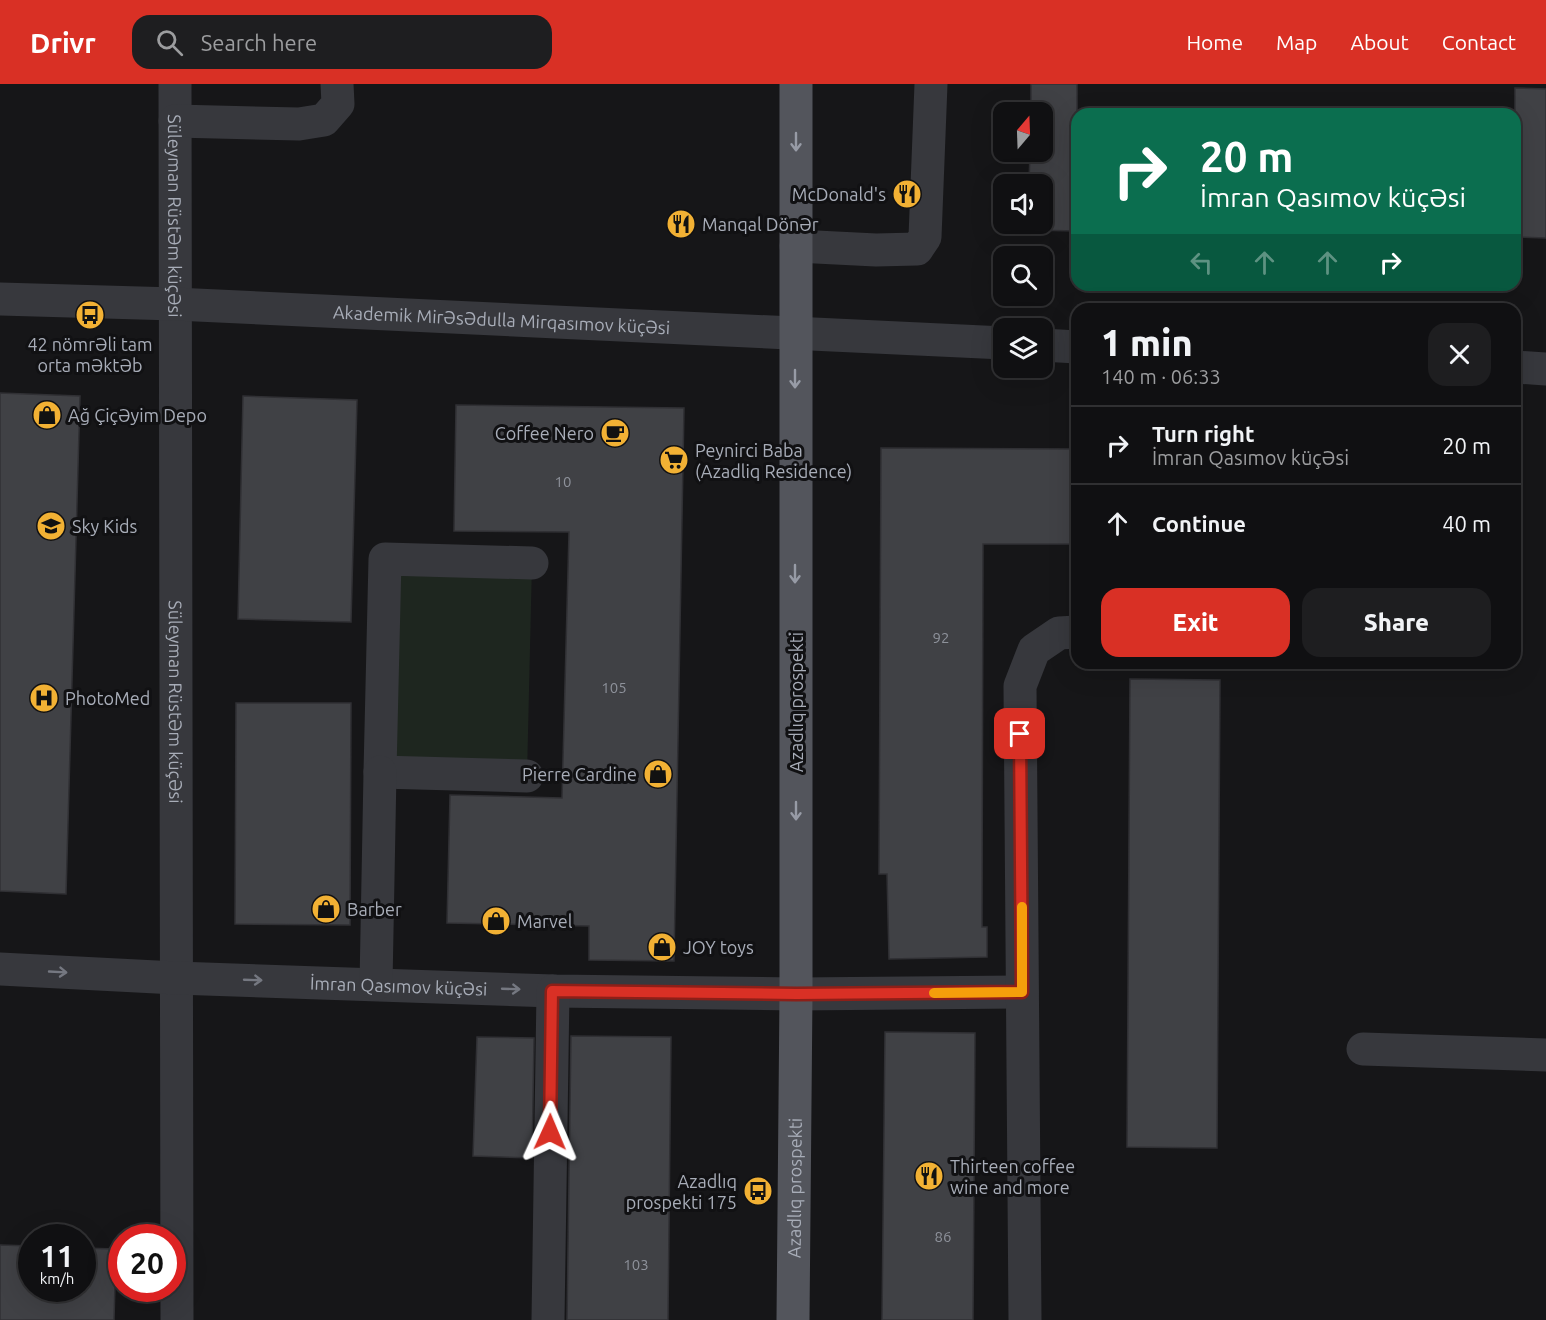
<!DOCTYPE html>
<meta charset="utf-8">
<style>
:root{--surface:#101012;--page:#1e1e20;--text:#f1f3f6;--muted:#9c9d9f;--line:#303032;--accent:#d93025}
body{margin:0;font-family:Ubuntu,sans-serif;background:var(--page);color:var(--text);height:100vh;display:flex;flex-direction:column;font-size:22px;white-space:nowrap}
*{box-sizing:border-box;margin:0}
p{font-size:20px;color:var(--muted)}
.icon{flex:none;width:33px;height:33px;fill:none;stroke:currentColor;stroke-width:2;stroke-linecap:round;stroke-linejoin:round}
.map{position:relative;flex:1;overflow:hidden}
.sheet{position:absolute;left:1071px;top:219px;width:450px;height:366px;display:flex;flex-direction:column;background:var(--surface);border-radius:18px;box-shadow:0 6px 24px #0002,0 0 0 2px var(--line)}
.sheet>*{flex:none}
.banner{position:absolute;left:1071px;top:24px;width:450px;height:183px;border-radius:18px;box-shadow:0 6px 24px #0002,0 0 0 2px var(--line);background:#0b6e4f;color:#fff;overflow:hidden}
.needle{width:39px;rotate:19deg}
.controls{position:absolute;left:993px;top:18px;display:grid;gap:12px}
.controls a{display:grid;place-items:center;width:60px;height:60px;border-radius:12px;background:var(--surface);box-shadow:0 6px 24px #0002,0 0 0 2px var(--line);font-size:30px}
.speed{position:absolute;left:18px;top:1140px;display:flex;gap:12px;font-size:30px;font-weight:700;text-align:center}
.speed>*{display:grid;place-content:center;width:78px;height:78px;border-radius:50%;background:var(--surface);box-shadow:0 6px 24px #0002,0 0 0 2px var(--line);line-height:1}
.speed small{font-size:15px;font-weight:400}
.speed .limit{border:9px solid #d22;background:#fff;color:#111}
.pin{position:absolute;display:grid;place-items:center;width:51px;height:51px;color:#fff;margin:-26px;border-radius:12px;box-shadow:0 3px 9px #0006}
.me{position:absolute;width:66px;margin:-33px;rotate:1deg;stroke-linejoin:round;filter:drop-shadow(0 0 4px #0008)}
.turn{display:flex;align-items:center;gap:21px;height:126px;padding:0 30px;font-size:27px}
.turn .icon{width:78px;height:78px;stroke-width:2.5}
.turn b{display:block;font-size:42px;line-height:51px}
.lanes{display:flex;align-items:center;height:57px;padding:0 30px;background:#0003;justify-content:center;gap:30px;direction:ltr}
.lanes .off{opacity:.35}
.round{display:grid;place-items:center;flex:none;width:63px;height:63px;border-radius:18px;background:var(--page)}
.overview{display:flex;align-items:center;justify-content:space-between;height:102px;padding:0 30px}
h1{font-size:36px;font-weight:800;line-height:45px}
.button{display:flex;gap:12px;margin-top:auto;padding:12px 30px}
.button a{flex:1;height:69px;border-radius:18px;background:var(--accent);color:#fff;font-size:24px;font-weight:800;line-height:69px;text-align:center}
.button a+a{background:var(--page);color:var(--text)}
ul{padding:0;list-style:none}
li{display:flex;align-items:center;gap:18px;height:78px;padding:0 30px;border-top:2px solid var(--line)}
li div{flex:1}
li b{display:block;font-size:22px}
li em{font-style:normal}
header{display:flex;align-items:center;gap:36px;box-sizing:border-box;height:84px;padding:0 30px;background:var(--accent);color:#fff}
header strong{font-size:28px}
nav{display:flex;gap:33px;margin-inline-start:auto;font-size:21px}
.search{width:420px;height:54px;background:var(--page);display:flex;align-items:center;gap:15px;box-sizing:border-box;padding:0 21px;border-radius:18px;color:var(--muted);font-size:22px}
.map>svg:first-child{display:block}
.green{fill:#1e261f}
.building{fill:#404145;stroke:#303034;stroke-width:1.5}
.lines{fill:none;stroke-linecap:round;stroke-linejoin:round}
.minor{stroke:#37383d;stroke-width:33}
.major{stroke:#53555c;stroke-width:33}
.oneway{stroke:#979ba6}
.oneway2{stroke:#757881}
.route-casing{stroke:#8d1f18;stroke-width:15}
.route{stroke:#d93025;stroke-width:10}
.slow{stroke:#f59e0b;stroke-width:10}
.labels{text-anchor:middle;dominant-baseline:central;stroke-width:6;stroke-linejoin:round;paint-order:stroke}
.number-label{font-size:15px;fill:#8e929b}
.poi-label{font-size:18px;fill:#a8adb8;stroke:#111113;text-anchor:start}
.street-label{font-size:18px;fill:#a8adb8;stroke:#111113}
</style>
<header>
<strong>Drivr</strong>
<div class="search"><svg class="icon" aria-label="search" viewBox="0 0 24 24"><circle cx="10" cy="10" r="6"/><path d="M15 15l6 6"/></svg>Search here</div>
<nav><a>Home</a><a>Map</a><a>About</a><a>Contact</a></nav>
</header>
<div class="map">
<svg width="1546" height="1236" viewBox="0 0 1546 1236">
<rect width="100%" height="100%" fill="#161618"/>
<!-- green -->
<polygon class="green" points="385,475 532,479 527,692 380,688"/>
<!-- building -->
<g class="building">
<polygon points="1031,0 1077,0 1077,147 1028,146 1028,140 1042,140 1042,100 1029,100 1030,68 1042,68 1042,28 1031,28"/>
<polygon points="1515,4 1546,5 1546,154 1515,153"/>
<polygon points="0,309 80,312 66,810 0,807"/>
<polygon points="243,312 357,316 351,538 238,535"/>
<polygon points="456,321 684,324 674,877 589,876 589,842 447,839 450,711 562,714 569,448 454,447"/>
<polygon points="881,364 1077,365 1077,460 983,460 982,843 987,843 987,873 889,875 887,790 879,790"/>
<polygon points="1130,595 1220,596 1217,1064 1127,1063"/>
<polygon points="236,619 351,619 350,841 235,840"/>
<polygon points="885,948 975,949 973,1236 882,1236"/>
<polygon points="571,952 671,953 668,1236 567,1236"/>
<polygon points="477,953 534,954 532,1074 473,1072"/>
<polygon points="0,1161 32,1162 32,1204 82,1204 82,1164 116,1165 114,1236 0,1236"/>
</g>
<g class="lines">
<!-- minor -->
<g class="minor">
<path id="s1" d="M175,0L177,1236"/>
<polyline points="175,37 299,40 324,36 338,20 337,0"/>
<polyline points="796,162 876,166 917,165 925,153 931,0"/>
<path id="s2" d="M0,215L175,220L1004,259"/>
<polyline points="1042,261 1077,263"/>
<polyline points="1515,283 1546,285"/>
<polyline points="527,692 380,688 385,475 532,479"/>
<path id="s3" d="M0,885L176,894L553,907L796,910L1022,908"/>
<polyline points="376,900 380,688"/>
<polyline points="1363,965 1546,971"/>
<polyline points="548,1236 553,907"/>
<polyline points="1025,1236 1020,602 1034,566 1059,549 1077,548"/>
</g>
<!-- major -->
<path class="major" id="s4" d="M793,1236L796,910V0"/>
</g>
<!-- one-way arrows -->
<defs><path id="oneway-shaft" d="M-6 0H5M1.5-3L5.5 0L1.5 3" fill="none" stroke-width="1.6" stroke-linecap="round" stroke-linejoin="round" transform="scale(1.5)"/></defs>
<g class="oneway">
<use href="#oneway-shaft" transform="translate(796 58) rotate(90)"/>
<use href="#oneway-shaft" transform="translate(795 295) rotate(90)"/>
<use href="#oneway-shaft" transform="translate(795 490) rotate(90)"/>
<use href="#oneway-shaft" transform="translate(796 727) rotate(90)"/>
</g>
<g class="oneway2">
<use href="#oneway-shaft" transform="translate(58 888) rotate(3)"/>
<use href="#oneway-shaft" transform="translate(253 896) rotate(2)"/>
<use href="#oneway-shaft" transform="translate(511 905) rotate(2)"/>
</g>
<g class="lines">
<!-- route casing -->
<g class="route-casing">
<polyline id="route" points="550,1048 552,907 796,910 1022,908 1020,650"/>
</g>
<!-- route -->
<use href="#route" class="route"/>
<!-- slow -->
<polyline class="slow" points="934,909 1022,908 1022,823"/>
</g>
<!-- icons -->
<defs>
<g id="restaurant-disc" transform="scale(1.5)"><circle r="9.5" fill="#f2b134" stroke="#111113"/><path d="M-5-6h1v4h1v-4h1v4h1v-4h1v5L-1.5 .5V6h-2V.5L-5-1ZM5-6V6H3V1.5H1.5Q1.5-4 5-6Z" fill="#111"/></g>
<g id="bus-disc" transform="scale(1.5)"><circle r="9.5" fill="#f2b134" stroke="#111113"/><path d="M-5-6H5V4H4V6H2V4H-2V6H-4V4H-5ZM-3.5-4V0h7V-4ZM-3.5 1.2v1.5H-2V1.2ZM2 1.2v1.5H3.5V1.2Z" fill="#111"/></g>
<g id="shop-disc" transform="scale(1.5)"><circle r="9.5" fill="#f2b134" stroke="#111113"/><path d="M-5-2.5h2.3a2.7 3.5 0 0 1 5.4 0H5L5.5 6h-11ZM-1.5-2.5h3a1.5 2.3 0 0 0-3 0Z" fill="#111"/></g>
<g id="cafe-disc" transform="scale(1.5)"><circle r="9.5" fill="#f2b134" stroke="#111113"/><path d="M-5.5-4.5H6V0H3Q3 3.5 0 3.5H-2.5Q-5.5 3.5-5.5 0ZM3-3.2v2h1.7v-2ZM-6 4.5H4V6H-6Z" fill="#111"/></g>
<g id="supermarket-disc" transform="scale(1.5)"><circle r="9.5" fill="#f2b134" stroke="#111113"/><path d="M-6-5.5h2.5l.6 2H6L4.5 2H-2.5L-4.4-4H-6ZM-1.5 3.2a1.3 1.3 0 1 0 .1 0ZM3 3.2a1.3 1.3 0 1 0 .1 0Z" fill="#111"/></g>
<g id="school-disc" transform="scale(1.5)"><circle r="9.5" fill="#f2b134" stroke="#111113"/><path d="M0-5L7-2L0 1L-7-2ZM-4 1L0 2.5L4 1V4Q0 6-4 4Z" fill="#111"/></g>
<g id="hospital-disc" transform="scale(1.5)"><circle r="9.5" fill="#f2b134" stroke="#111113"/><path d="M-5-5h3v3.5h4V-5h3V5h-3V1.5h-4V5h-3Z" fill="#111"/></g>
</defs>
<g fill-rule="evenodd">
<use href="#restaurant-disc" x="907" y="110"/>
<use href="#restaurant-disc" x="681" y="140"/>
<use href="#bus-disc" x="90" y="231"/>
<use href="#shop-disc" x="47" y="331"/>
<use href="#cafe-disc" x="615" y="349"/>
<use href="#supermarket-disc" x="674" y="376"/>
<use href="#school-disc" x="51" y="442"/>
<use href="#hospital-disc" x="44" y="614"/>
<use href="#shop-disc" x="658" y="690"/>
<use href="#shop-disc" x="326" y="825"/>
<use href="#shop-disc" x="496" y="837"/>
<use href="#shop-disc" x="662" y="863"/>
<use href="#restaurant-disc" x="929" y="1092"/>
<use href="#bus-disc" x="758" y="1107"/>
</g>
<g class="labels">
<!-- number labels -->
<g class="number-label">
<text x="563" y="397">10</text>
<text x="941" y="553">92</text>
<text x="614" y="603">105</text>
<text x="943" y="1152">86</text>
<text x="636" y="1180">103</text>
</g>
<!-- poi labels -->
<g class="poi-label">
<text x="886" y="110" text-anchor="end">McDonald's</text>
<text x="702" y="140">Manqal Dönər</text>
<text x="90" y="260" text-anchor="middle">42 nömrəli tam<tspan x="90" dy="21">orta məktəb</tspan></text>
<text x="68" y="331">Ağ Çiçəyim Depo</text>
<text x="594" y="349" text-anchor="end">Coffee Nero</text>
<text x="695" y="366">Peynirci Baba<tspan x="695" dy="21">(Azadliq Residence)</tspan></text>
<text x="72" y="442">Sky Kids</text>
<text x="65" y="614">PhotoMed</text>
<text x="637" y="690" text-anchor="end">Pierre Cardine</text>
<text x="347" y="825">Barber</text>
<text x="517" y="837">Marvel</text>
<text x="683" y="863">JOY toys</text>
<text x="950" y="1082">Thirteen coffee<tspan x="950" dy="21">wine and more</tspan></text>
<text x="737" y="1097" text-anchor="end">Azadlıq<tspan x="737" dy="21">prospekti 175</tspan></text>
</g>
<!-- street labels -->
<g class="street-label">
<text stroke="none"><textPath href="#s1" startOffset="132">Süleyman Rüstəm küçəsi</textPath></text>
<text stroke="none"><textPath href="#s2" startOffset="502">Akademik Mirəsədulla Mirqasımov küçəsi</textPath></text>
<text stroke="none"><textPath href="#s1" startOffset="618">Süleyman Rüstəm küçəsi</textPath></text>
<text transform="translate(796 618) rotate(-90)">Azadlıq prospekti</text>
<text stroke="none"><textPath href="#s3" startOffset="399">İmran Qasımov küçəsi</textPath></text>
<text stroke="none"><textPath href="#s4" startOffset="132">Azadlıq prospekti</textPath></text>
</g>
</g>
</svg>
<div class="controls">
<a><svg class="needle" viewBox="-14 -14 28 28"><path d="M0-13l5 13h-10z" fill="#e53935"/><path d="M0 13l5-13h-10z" fill="#9c9d9f"/></svg></a>
<a><svg class="icon" aria-label="sound" viewBox="0 0 24 24"><path d="M4 9h4l5-4v14l-5-4H4zM17 9q2 3 0 6"/></svg></a>
<a><svg class="icon" aria-label="search" viewBox="0 0 24 24"><circle cx="10" cy="10" r="6"/><path d="M15 15l6 6"/></svg></a>
<a><svg class="icon" aria-label="layers" viewBox="0 0 24 24"><path d="M12 4l9 5-9 5-9-5zM3 14l9 5 9-5"/></svg></a>
</div>
<div class="speed"><div>11<small>km/h</small></div><div class="limit">20</div></div>
<div class="pin" style="left:1020px;top:650px;background:#d93025"><svg class="icon" aria-label="arrive" viewBox="0 0 24 24"><path d="M6 21V4h12l-3 4 3 4H6"/></svg></div>
<svg class="me" style="left:550px;top:1048px" viewBox="-20 -20 40 40"><path d="M0-17L14 15 0 8-14 15z" fill="#d93025" stroke="#fff" stroke-width="4"/></svg>
<div class="banner">
<div class="turn"><svg class="icon" aria-label="right" viewBox="0 0 24 24"><path d="M7 20v-9h11M14 6l5 5-5 5"/></svg><div><b>20 m</b>İmran Qasımov küçəsi</div></div>
<div class="lanes"><svg class="icon off" aria-label="left" viewBox="0 0 24 24"><path d="M17 20v-9H6M10 6l-5 5 5 5"/></svg><svg class="icon off" aria-label="ahead" viewBox="0 0 24 24"><path d="M12 20V5M6 11l6-6 6 6"/></svg><svg class="icon off" aria-label="ahead" viewBox="0 0 24 24"><path d="M12 20V5M6 11l6-6 6 6"/></svg><svg class="icon" aria-label="right" viewBox="0 0 24 24"><path d="M7 20v-9h11M14 6l5 5-5 5"/></svg></div>
</div>
<section class="sheet">
<div class="overview"><div><h1>1 min</h1><p>140 m · 06:33</p></div><a class="round"><svg class="icon" aria-label="close" viewBox="0 0 24 24"><path d="M6 6l12 12M18 6L6 18"/></svg></a></div>
<ul>
<li><svg class="icon" aria-label="right" viewBox="0 0 24 24"><path d="M7 20v-9h11M14 6l5 5-5 5"/></svg><div><b>Turn right</b><p>İmran Qasımov küçəsi</p></div><em>20 m</em></li>
<li><svg class="icon" aria-label="ahead" viewBox="0 0 24 24"><path d="M12 20V5M6 11l6-6 6 6"/></svg><div><b>Continue</b></div><em>40 m</em></li>
</ul>
<div class="button"><a>Exit</a><a>Share</a></div>
</section>
</div>
